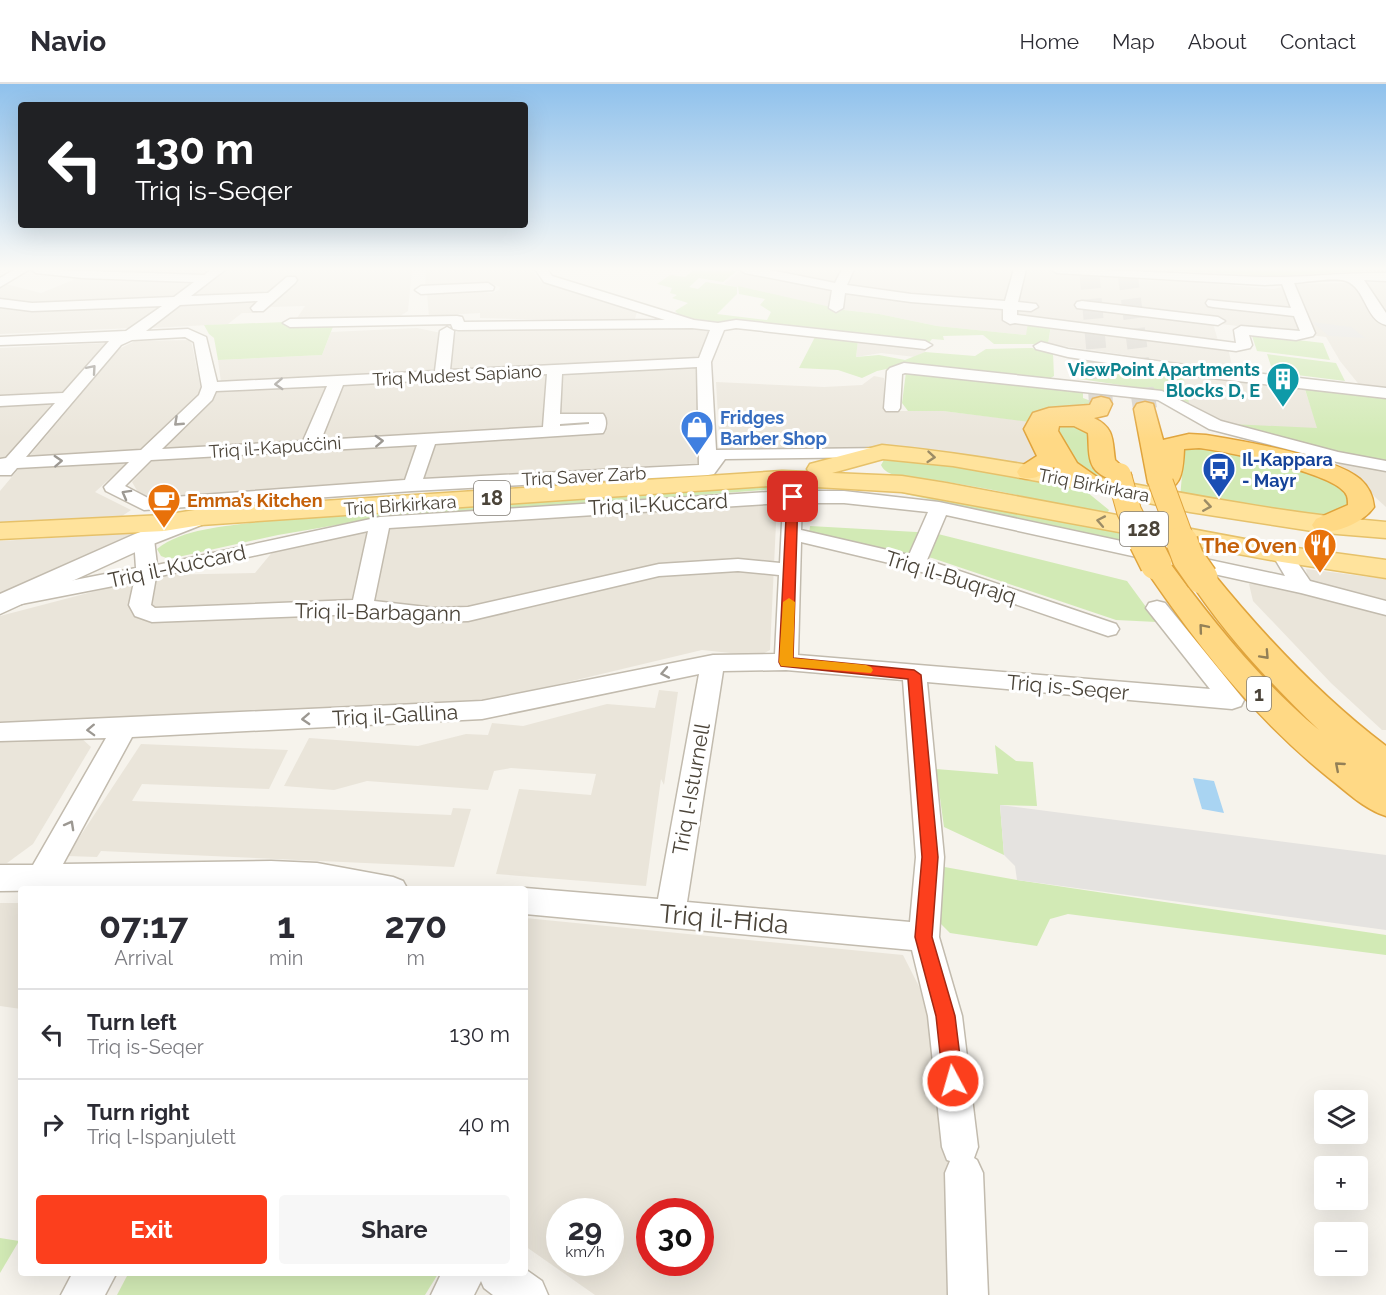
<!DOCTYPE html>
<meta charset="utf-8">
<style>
:root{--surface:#fff;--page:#f7f7f7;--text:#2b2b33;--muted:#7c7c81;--line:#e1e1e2;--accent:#fc3f1d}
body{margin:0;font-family:Raleway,sans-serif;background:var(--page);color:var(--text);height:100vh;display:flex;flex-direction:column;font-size:22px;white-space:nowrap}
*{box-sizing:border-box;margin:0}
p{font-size:20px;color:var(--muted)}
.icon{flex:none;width:33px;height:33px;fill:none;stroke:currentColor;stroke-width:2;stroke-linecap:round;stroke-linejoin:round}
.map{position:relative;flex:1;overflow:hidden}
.sheet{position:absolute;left:18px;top:802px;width:510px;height:390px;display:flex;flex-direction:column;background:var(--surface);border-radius:6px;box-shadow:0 6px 24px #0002}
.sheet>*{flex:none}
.top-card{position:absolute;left:18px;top:18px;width:510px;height:126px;border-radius:6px;box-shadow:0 6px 24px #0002;background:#202124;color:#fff;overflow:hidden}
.controls{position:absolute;left:1314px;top:1006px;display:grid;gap:12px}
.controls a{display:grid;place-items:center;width:54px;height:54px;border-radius:6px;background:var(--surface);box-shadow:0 6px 24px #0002;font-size:30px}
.speed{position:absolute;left:546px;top:1114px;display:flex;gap:12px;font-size:30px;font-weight:700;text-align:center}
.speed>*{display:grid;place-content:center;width:78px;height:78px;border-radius:50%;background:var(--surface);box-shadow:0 6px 24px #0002;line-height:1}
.speed small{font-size:15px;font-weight:400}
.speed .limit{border:9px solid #d22;background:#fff;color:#111}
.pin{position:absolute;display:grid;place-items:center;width:51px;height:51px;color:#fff;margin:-26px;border-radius:12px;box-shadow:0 3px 9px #0006}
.me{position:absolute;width:66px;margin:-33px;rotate:354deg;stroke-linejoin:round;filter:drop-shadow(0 0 4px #0008)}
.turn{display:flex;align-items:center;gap:21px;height:126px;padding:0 18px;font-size:27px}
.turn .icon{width:78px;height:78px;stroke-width:2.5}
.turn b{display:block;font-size:42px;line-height:51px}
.eta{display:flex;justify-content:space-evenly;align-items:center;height:102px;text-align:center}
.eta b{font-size:36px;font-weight:700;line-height:42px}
.action{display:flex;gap:12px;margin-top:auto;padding:12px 18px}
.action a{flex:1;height:69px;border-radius:6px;background:var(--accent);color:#fff;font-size:24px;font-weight:700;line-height:69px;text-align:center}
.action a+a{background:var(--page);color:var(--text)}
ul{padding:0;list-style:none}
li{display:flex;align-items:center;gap:18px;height:90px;padding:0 18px;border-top:2px solid var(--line)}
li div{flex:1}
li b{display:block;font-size:22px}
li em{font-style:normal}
header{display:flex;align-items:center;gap:36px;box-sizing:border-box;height:84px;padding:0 30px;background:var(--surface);border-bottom:2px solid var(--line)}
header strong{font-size:28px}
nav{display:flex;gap:33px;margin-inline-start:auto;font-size:21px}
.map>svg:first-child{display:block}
.residential{fill:#eae5da;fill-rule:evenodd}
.green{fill:#d2eab5}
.parking{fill:#e5e3e0}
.water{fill:#a9d4f2}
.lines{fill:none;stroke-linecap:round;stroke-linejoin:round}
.trunk-tunnel-far1{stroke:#d4d0c8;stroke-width:20;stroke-dasharray:20 10;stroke-linecap:butt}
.trunk-tunnel{stroke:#d4d0c8;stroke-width:24;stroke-dasharray:24 12;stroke-linecap:butt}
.minor-casing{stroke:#c2bbae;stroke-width:3}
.tertiary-casing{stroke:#c2bbae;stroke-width:3}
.primary-casing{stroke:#e6c16a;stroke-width:3}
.trunk-casing{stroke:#e0a43c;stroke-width:3}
.minor{fill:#fff;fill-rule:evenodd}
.tertiary{fill:#fff;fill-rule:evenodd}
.primary{fill:#ffe39c;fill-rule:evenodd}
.trunk{fill:#ffd985;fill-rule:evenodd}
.trunk-bridge-far1-casing{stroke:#e0a43c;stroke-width:26;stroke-linecap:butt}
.trunk-bridge-casing{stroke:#e0a43c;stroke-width:34;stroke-linecap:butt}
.trunk-bridge-far1{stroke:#ffd985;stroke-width:24}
.trunk-bridge{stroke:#ffd985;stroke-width:31}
.oneway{stroke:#9c9892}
.oneway2{stroke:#9c8c66}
.oneway3{stroke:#938057}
.route{fill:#fc3f1d;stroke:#a42913;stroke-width:1.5}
.slow{fill:#f59e0b}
.labels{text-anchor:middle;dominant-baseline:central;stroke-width:6;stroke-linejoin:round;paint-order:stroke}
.far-culture-label{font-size:18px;font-weight:bold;fill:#0d838f;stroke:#fff;text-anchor:end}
.far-street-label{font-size:18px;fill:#4b4439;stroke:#fff}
.far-shop-label{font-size:18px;font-weight:bold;fill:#366cbe;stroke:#fff;text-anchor:start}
.far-transit-label{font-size:18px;font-weight:bold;fill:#164399;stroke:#fff;text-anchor:start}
.far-food-label{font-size:18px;font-weight:bold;fill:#c56008;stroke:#fff;text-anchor:start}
.shield{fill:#fff;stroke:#817c74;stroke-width:1.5}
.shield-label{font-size:20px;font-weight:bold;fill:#4b4439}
.street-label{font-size:21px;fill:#4b4439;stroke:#fff}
.food-label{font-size:21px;font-weight:bold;fill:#c56008;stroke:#fff;text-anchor:end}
.near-street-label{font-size:26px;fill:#4b4439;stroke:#fff}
</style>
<header>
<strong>Navio</strong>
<nav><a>Home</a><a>Map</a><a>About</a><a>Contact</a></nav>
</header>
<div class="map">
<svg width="1386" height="1211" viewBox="0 0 1386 1211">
<rect width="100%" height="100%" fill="#f6f3ec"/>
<!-- residential -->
<g class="residential">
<polygon points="60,185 212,185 202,193"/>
<polygon points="229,185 412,185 408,227 400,232 295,237 305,222 271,223 261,225 257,229 242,229 228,240 151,244"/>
<polygon points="426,185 530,185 540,197 637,228 634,238 480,234 480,229 429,232 427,210 432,208 472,206 491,209 499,206 500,203 490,199 425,204"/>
<polygon points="743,185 1125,185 1129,196 1186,197 1273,205 1296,200 1386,198 1386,306 1361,303 1340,277 1326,253 1213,239 1218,257 1228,264 1233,286 1048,260 1051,242 1026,251 937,242 879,230 827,224 724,200"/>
<polygon points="83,192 194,197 132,244 0,250 0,203 6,200 41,209"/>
<polygon points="417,244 451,251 461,246 507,244 706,245 711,248 704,274 221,298 218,276 322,271 331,248"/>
<polygon points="191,256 202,311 95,408 131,426 119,434 0,440 0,407 119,265 135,257"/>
<polygon points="858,257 926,265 925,268 915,273 881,269 856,273"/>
<polygon points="106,259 0,379 0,264"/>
<polygon points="692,281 697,284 699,379 142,415 132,398 217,308"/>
<polygon points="1182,287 1305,306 1318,344 1238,351 1189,323"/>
<polygon points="874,292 884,294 885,327 943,327 1027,337 1038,368 1028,382 720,366 716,298 824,303 862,301"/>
<polygon points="1332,374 1386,382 1386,423"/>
<polygon points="777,418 770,566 759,572 702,566 488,617 0,639 0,532 157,491 255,489 274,466 368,445"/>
<polygon points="133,449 129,454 0,510 0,457"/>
<polygon points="1306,485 1386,495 1386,646 1382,646 1331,599 1253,517 1249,500 1308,496"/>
<polygon points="659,606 678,608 664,701 661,695 646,802 496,790 519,705 591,711 596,690 511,684 494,687 488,706 367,697 334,706 284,702 309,654 418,662 466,650 488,651 492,639 523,642 607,620 655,624"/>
<polygon points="81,654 91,663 33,760 7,779 0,779 0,656"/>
<polygon points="141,660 288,666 269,705 142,700 132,717 451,731 453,724 471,725 454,783 101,767 97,773 67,772"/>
<polygon points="0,819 21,819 21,925 0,922"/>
<path d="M525,834L903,871L934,932L949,1069L951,1211H595L525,1162ZM560,1128H610V1179H560ZM650,1128H700V1179H650Z"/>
</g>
<!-- green -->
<g class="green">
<polygon points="695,185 737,187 723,198 699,194 689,203 698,205 706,198 737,203 737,210 717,230 767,236 771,228 760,221 765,215 739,210 738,202 844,226 879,230 937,242 1026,251 1028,239 1051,241 1048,260 994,260 983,251 943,252 944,256 932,255 928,260 714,240 682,234 675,227 688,219 672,214 677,211 670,209 672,204 657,200 670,191 685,193"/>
<polygon points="1145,185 1344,185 1364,187 1272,192"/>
<polygon points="286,238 284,241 334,240 322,271 218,276 214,254 209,250 204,241"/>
<polygon points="816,251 858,257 856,273 879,271 905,276 925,268 975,272 986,265 1032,264 1053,269 1054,292 1049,295 906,281 877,287 862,294 838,286 799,284"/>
<polygon points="1254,251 1323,259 1330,276 1257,267 1252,252"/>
<polygon points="1267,270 1336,279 1345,297 1273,288"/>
<polygon points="1083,274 1182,287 1189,319 1160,307 1080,295 1076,276"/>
<polygon points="906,288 1094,306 1083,309 1083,314 1091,317 1092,326 1030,338 943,327 908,327 902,319"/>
<polygon points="1304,302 1386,314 1386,377 1319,364 1231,340 1317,344"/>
<polygon points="1062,337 1090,346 1091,383 1102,395 1080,385 1052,340"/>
<polygon points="1196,361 1309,387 1344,403 1353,423 1340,430 1310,433 1180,413 1183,381 1180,367"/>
<path d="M892,372L957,380L1082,404L1109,426L1107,430C1044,418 981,401 918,394C906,392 887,394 881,381L884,376Z"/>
<path d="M775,400L898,403L1119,443L1124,458L896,408L835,405H776L360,437L278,451L169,475L161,472L157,465C185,443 228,443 262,437Z"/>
<polygon points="810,442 934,449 1127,497 1157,538 1116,536 932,474 809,451"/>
<polygon points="995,661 1016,677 1033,678 1037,722 1000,721 1004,771 944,743 936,685 998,690"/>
<polygon points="939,782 1017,796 1386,851 1386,871 1068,830 1050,835 1037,862 950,849 941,840"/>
<polygon points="0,1154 19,1157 0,1189"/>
<polygon points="128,1190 438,1190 425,1211 117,1211"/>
</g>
<!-- parking -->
<g class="parking">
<polygon points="1312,238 1351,243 1365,254 1329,252"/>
<polygon points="1000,721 1386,771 1386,846 1017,796 1015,782 1004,771"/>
</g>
<!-- water -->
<polygon class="water" points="1193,694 1214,697 1224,729 1202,725"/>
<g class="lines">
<!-- trunk-tunnel-far1 -->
<g class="trunk-tunnel-far1">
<polyline points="1089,185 1100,307"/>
<polyline points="1127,185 1143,307"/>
</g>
<!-- trunk-tunnel -->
<g class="trunk-tunnel">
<polyline points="1100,305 1101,320"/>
<polyline points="1142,305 1145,325"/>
</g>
<!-- minor casing -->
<g class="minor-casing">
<g id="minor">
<polygon points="15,185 30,185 0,203 0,194"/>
<path d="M30,185L204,191L212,185H226L191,212L268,209L287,193H295L297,196L295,199L263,227H253L251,224L258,217L180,221L146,247L188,245L206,253L217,298L435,287L440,247L447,243L454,247L450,286L699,274L710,246L692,244L458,246L453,245L451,240L290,243L283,239L290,235L457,232L462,233L464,238L665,236L544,198L535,185H547L552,192L694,236L718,239L736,236L925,257L932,261L925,265L736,244L724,246L711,278L716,366L888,364L891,368L888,372L882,373L725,375L714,390L708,391L412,407L144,426L106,407L104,403L129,378L17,384L11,391H0V375L6,374L55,319L0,322V312L63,309L109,257L0,261V253L126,247L162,222L32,227L0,223V215L32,219L174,213L194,198L83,194L36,189ZM185,253L194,258L202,303L199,311L141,366L26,373L121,261L132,256ZM697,283L699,381L423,395L435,360L603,349C607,343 607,335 603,330H560L562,290ZM547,290L543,343L321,356L343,301ZM327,302L303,357L162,365L212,316L216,307ZM589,338V340L560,342V340ZM417,361L405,396L160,414H148L125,402L151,376Z"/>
<path d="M739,185H765L835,199L842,185H854L847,201L911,210L1005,217L1014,185H1026L1018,218L1036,220L1038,223L1031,227L1017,226V231L1236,259L1234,246L1241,242L1300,247L1294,232L1213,223L1208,222L1206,219L1208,216L1291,224L1282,200L1265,201L1057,189L1051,185C1122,185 1192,191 1262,193C1303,194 1345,188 1386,189V197L1364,196L1386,229V241C1365,236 1366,204 1346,197C1335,193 1307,198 1294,199L1315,249L1313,252L1296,256L1249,251L1252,261L1250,264L1236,267L1015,239L1010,240L1003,236V225L911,218L845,209L843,224L836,228L829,224L832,206L745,189Z"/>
<polygon points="488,199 494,203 493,206 421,210 415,206 421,202"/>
<polygon points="1082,217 1218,233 1225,237 1218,241 1077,224 1075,221 1077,218"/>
<polygon points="1041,258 1068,265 1186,281 1386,304 1386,314 1186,291 1068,273 1036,265 1034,262"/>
<polygon points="904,279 1162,307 1221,337 1338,368 1386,377 1386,387 1337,378 1209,345 1158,316 905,289 902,290 900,324 898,327 886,327 884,324 887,287 890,284"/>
<path d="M784,407H844L939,418L1285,492L1272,470L1275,466L1282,464L1289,466L1310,497L1386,517V531L1301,509L946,431L927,476L1116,540L1119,545L1116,550L1108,552L910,484L801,458L798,571L1210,605L1146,524L1149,519L1157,517L1165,519L1244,616L1241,622L1232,625L927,598L944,773L939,853L962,932L978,1063L974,1074L977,1076L983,1089L988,1211H948L945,1089L950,1077L947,1076L942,1063L928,932L912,866L525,830V806H520L525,804L658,815L699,590L482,635L132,653L63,780L271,777L317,779L393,793L403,797L408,806L271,803L0,807V781H33L106,654L0,657V639L482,617L713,571L775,570L779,491L738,487L659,492L468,537L435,538L362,530L152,538L135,532L129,521L134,498L16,521L8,519L5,514L8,509L136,484L134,455L137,451H151L154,455L157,481L380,433ZM783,419L780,479L738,475L659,480L468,523L435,524L374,517L389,444ZM802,419H844L928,428L909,471L801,446ZM368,447L353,516L155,524L151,521L156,493ZM786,586L903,596L916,773L910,838L687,818L723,587Z"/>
<polygon points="525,1185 542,1197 548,1211 493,1211 484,1204 481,1197 474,1211 431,1211 441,1190 525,1190"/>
<polygon points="72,1190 116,1190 105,1211 61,1211"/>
</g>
</g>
<!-- tertiary casing -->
<g class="tertiary-casing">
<polygon id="tertiary" points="201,426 209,428 213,433 209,438 153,460 0,530 0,510 135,450"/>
</g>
<!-- primary casing -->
<g class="primary-casing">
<path id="primary" d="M882,361C1052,377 1216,424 1386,438V454L1325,449L1190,428L1088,406L953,382L883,375L832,389L902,392L946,399L1282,462L1386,476V494L1282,478L902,408L782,401L201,441L164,447L0,455V439L164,431L201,425L782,387L809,388L807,385L810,380Z"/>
</g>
<!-- trunk casing -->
<g class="trunk-casing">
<g id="trunk">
<path d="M1101,313L1109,315L1112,320L1107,331L1094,334C1115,344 1112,356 1115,376L1131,391L1128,396C1115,399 1095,392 1091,378C1088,370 1089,358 1088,349L1074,342H1059L1058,347L1077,379L1097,393L1101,398L1097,403C1081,407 1063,396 1054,383C1043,391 1034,397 1020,393L1017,388L1020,383L1037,372L1024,345L1033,329L1049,324L1090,321L1093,315Z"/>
<path d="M1145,318L1153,320L1163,356L1189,350L1206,351C1243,357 1333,372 1360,395C1369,403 1373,412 1374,423C1363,439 1334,451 1316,447L1312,441L1316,435L1348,421C1348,418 1348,415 1347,412C1339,389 1224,367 1199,364L1184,365C1183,387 1182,412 1152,404L1148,399L1134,325L1137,320Z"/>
<path d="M1156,471L1166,474C1212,536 1259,596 1319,646C1271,600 1224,550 1188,494L1192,488L1202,485L1212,488C1264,552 1320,612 1386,662V732C1364,725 1347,708 1329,694C1253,633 1196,560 1142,480L1146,474Z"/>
</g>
</g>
<!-- minor -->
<use href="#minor" class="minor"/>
<!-- tertiary -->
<use href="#tertiary" class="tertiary"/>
<!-- primary -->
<use href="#primary" class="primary"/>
<!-- trunk -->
<use href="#trunk" class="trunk"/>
<!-- trunk-bridge-far1 casing -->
<g class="trunk-bridge-far1-casing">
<g id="trunk-bridge-far1">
<polyline points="1119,391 1129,427 1145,459"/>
<polyline points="1161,399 1183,459"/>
</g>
</g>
<!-- trunk-bridge casing -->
<g class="trunk-bridge-casing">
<g id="trunk-bridge">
<polyline points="1145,458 1156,480"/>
<polyline points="1182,458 1188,474 1202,494"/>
</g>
</g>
<!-- trunk-bridge-far1 -->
<use href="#trunk-bridge-far1" class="trunk-bridge-far1"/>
<!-- trunk-bridge -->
<use href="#trunk-bridge" class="trunk-bridge"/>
</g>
<!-- one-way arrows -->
<defs><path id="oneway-chevron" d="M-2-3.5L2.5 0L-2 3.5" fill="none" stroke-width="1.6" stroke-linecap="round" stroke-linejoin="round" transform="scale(1.5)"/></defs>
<g class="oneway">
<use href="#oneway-chevron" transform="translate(92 285) rotate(-49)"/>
<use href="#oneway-chevron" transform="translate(279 300) rotate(177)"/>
<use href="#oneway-chevron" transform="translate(178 338) rotate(137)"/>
<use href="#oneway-chevron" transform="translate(379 357) rotate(-3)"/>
<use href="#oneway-chevron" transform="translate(58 377) rotate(-3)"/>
<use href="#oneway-chevron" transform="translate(126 410) rotate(-151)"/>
<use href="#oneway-chevron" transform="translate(665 589) rotate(169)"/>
<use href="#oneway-chevron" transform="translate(306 635) rotate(177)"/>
<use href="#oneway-chevron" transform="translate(91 646) rotate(178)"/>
<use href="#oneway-chevron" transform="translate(70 741) rotate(-61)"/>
</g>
<g class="oneway2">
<use href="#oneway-chevron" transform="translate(931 373) rotate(5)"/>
<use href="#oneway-chevron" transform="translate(1207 422) rotate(9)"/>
<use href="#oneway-chevron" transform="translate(1101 437) rotate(-169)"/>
</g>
<g class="oneway3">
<use href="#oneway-chevron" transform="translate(1203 544) rotate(-130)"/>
<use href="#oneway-chevron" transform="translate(1265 571) rotate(47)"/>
<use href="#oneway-chevron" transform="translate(1339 682) rotate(-139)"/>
</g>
<!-- sky -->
<linearGradient id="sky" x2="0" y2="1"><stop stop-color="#8fc1ec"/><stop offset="0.52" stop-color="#fbfaf6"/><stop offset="1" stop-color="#fbfaf6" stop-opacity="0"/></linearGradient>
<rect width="1386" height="355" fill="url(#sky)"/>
<!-- route -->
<polygon class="route" points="793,410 798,413 793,574 914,586 921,591 938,773 932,853 955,932 963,997 960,1004 953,1007 946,1004 943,997 936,932 915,853 922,773 908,595 781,582 779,578 787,413"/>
<!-- slow -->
<polygon class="slow" points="789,514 795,518 793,574 866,581 871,583 873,586 871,589 781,582 779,578 783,518"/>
<!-- icons -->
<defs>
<g id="building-pin" transform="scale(1.725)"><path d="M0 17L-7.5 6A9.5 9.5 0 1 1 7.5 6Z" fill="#0f9aa8" stroke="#fff"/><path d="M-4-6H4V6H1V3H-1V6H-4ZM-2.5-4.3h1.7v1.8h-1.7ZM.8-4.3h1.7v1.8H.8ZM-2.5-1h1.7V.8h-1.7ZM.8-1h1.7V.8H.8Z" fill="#fff"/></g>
<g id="shop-pin" transform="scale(1.725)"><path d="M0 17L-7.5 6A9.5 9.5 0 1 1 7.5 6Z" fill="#3f7fe0" stroke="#fff"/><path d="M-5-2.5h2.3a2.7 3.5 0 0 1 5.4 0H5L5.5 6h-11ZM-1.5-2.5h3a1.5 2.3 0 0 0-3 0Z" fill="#fff"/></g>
<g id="bus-pin" transform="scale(1.725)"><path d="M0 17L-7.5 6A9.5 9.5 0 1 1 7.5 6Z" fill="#1a4fb4" stroke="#fff"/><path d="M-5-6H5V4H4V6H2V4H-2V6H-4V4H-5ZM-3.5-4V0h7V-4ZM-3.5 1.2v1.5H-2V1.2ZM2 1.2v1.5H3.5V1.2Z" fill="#fff"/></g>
<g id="cafe-pin" transform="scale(1.725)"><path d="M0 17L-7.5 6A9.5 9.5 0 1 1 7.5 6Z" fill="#e8710a" stroke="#fff"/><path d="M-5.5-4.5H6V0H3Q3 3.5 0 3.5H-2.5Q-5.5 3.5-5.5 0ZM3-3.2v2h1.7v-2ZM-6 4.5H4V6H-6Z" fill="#fff"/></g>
<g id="restaurant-pin" transform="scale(1.725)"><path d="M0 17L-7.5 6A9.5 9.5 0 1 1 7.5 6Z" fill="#e8710a" stroke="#fff"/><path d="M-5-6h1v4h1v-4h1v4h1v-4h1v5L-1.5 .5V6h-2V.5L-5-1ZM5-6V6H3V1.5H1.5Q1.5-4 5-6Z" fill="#fff"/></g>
</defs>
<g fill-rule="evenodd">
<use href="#building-pin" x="1283" y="295"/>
<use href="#shop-pin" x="697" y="343"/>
<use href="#bus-pin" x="1219" y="385"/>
<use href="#cafe-pin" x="164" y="416"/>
<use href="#restaurant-pin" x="1320" y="461"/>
</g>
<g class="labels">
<!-- far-culture labels -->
<g class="far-culture-label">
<text x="1260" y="285">ViewPoint Apartments<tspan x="1260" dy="21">Blocks D, E</tspan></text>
</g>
<!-- far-street labels -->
<g class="far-street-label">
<text transform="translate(457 291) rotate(-3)">Triq Mudest Sapiano</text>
<text transform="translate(275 363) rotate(-4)">Triq il-Kapuċċini</text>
<text transform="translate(584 392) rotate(-3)">Triq Saver Zarb</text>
<text transform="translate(1094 401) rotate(11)">Triq Birkirkara</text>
<text transform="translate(400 421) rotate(-4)">Triq Birkirkara</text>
</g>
<!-- far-shop labels -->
<g class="far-shop-label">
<text x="720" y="333">Fridges<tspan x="720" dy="21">Barber Shop</tspan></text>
</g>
<!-- far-transit labels -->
<g class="far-transit-label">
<text x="1242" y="375">Il-Kappara<tspan x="1242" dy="21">- Mayr</tspan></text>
</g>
<!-- far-food labels -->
<g class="far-food-label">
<text x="187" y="416">Emma’s Kitchen</text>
</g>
<!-- shield labels -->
<g class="shield">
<rect x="474" y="397" width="36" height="34" rx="4.5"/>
<rect x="1120" y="428" width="48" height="34" rx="4.5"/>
<rect x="1247" y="593" width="24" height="34" rx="4.5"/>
</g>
<g class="shield-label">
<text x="492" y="414">18</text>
<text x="1144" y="445">128</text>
<text x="1259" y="610">1</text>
</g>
<!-- street labels -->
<g class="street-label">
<text transform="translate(658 420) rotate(-3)">Triq il-Kuċċard</text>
<text transform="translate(177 482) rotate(-12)">Triq il-Kuċċard</text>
<text transform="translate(951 493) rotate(17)">Triq il-Buqrajq</text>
<text transform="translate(378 528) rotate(1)">Triq il-Barbagann</text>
<text transform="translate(1068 603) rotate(5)">Triq is-Seqer</text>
<text transform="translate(395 631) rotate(-3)">Triq il-Gallina</text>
<text transform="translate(691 705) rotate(-80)">Triq l-Isturnell</text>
</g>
<!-- food labels -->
<g class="food-label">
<text x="1297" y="461">The Oven</text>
</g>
<!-- near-street labels -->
<g class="near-street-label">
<text transform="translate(724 835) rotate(5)">Triq il-Ħida</text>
</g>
</g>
</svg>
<div class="controls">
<a><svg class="icon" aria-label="layers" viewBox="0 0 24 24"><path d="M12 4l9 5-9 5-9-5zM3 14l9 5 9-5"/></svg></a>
<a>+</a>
<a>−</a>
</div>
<div class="speed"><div>29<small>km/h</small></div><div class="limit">30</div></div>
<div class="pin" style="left:793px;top:413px;background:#d93025"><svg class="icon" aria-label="arrive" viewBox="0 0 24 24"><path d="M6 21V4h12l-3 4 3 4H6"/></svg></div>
<svg class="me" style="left:953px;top:997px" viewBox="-20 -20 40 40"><circle r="17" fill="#fc3f1d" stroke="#fff" stroke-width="3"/><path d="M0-11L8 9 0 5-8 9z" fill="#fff"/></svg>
<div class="top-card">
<div class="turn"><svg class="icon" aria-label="left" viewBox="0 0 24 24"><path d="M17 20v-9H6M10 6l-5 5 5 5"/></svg><div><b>130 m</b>Triq is-Seqer</div></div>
</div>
<section class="sheet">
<div class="eta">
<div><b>07:17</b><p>Arrival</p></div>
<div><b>1</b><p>min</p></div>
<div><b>270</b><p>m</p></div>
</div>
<ul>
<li><svg class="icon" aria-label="left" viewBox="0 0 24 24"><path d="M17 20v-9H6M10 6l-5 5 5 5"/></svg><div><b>Turn left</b><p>Triq is-Seqer</p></div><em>130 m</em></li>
<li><svg class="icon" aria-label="right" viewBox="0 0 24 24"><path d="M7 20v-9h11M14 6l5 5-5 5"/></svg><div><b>Turn right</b><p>Triq l-Ispanjulett</p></div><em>40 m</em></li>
</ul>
<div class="action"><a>Exit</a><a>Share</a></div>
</section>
</div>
